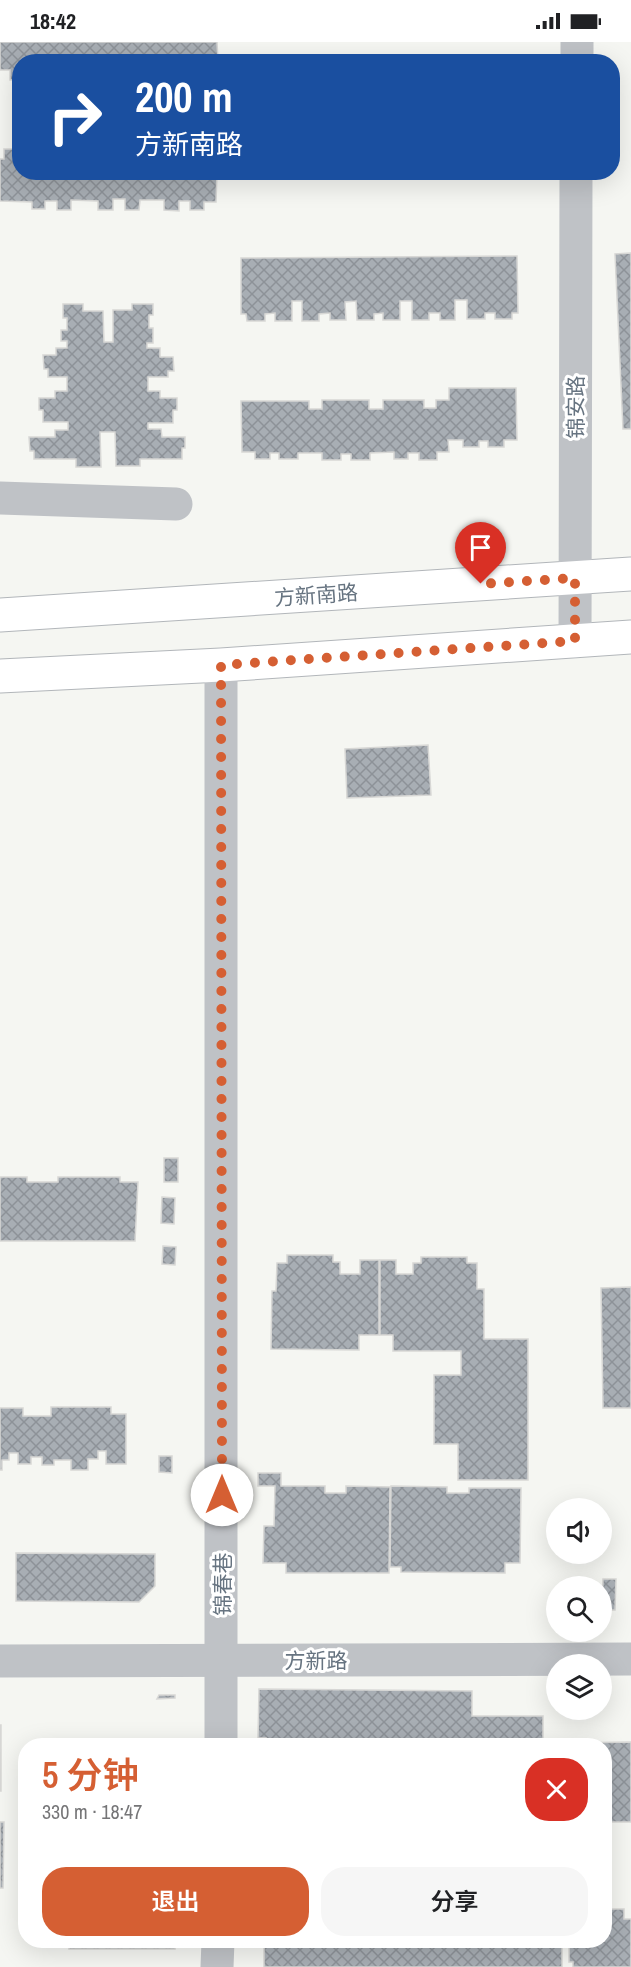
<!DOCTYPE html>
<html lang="zh">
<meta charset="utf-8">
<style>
:root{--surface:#fff;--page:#f6f6f6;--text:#202124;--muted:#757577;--accent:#d55f33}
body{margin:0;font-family:"Archivo Narrow","Noto Sans SC",sans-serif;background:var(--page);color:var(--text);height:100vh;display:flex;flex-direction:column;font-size:22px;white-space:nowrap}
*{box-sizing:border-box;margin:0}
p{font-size:20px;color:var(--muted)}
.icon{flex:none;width:33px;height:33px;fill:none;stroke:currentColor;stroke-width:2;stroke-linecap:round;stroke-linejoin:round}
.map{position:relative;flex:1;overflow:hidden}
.panel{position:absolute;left:18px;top:1696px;width:594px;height:210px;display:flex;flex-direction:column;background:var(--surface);border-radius:24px;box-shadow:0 6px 24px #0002}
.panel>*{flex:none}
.hud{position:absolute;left:12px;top:12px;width:608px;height:126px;border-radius:24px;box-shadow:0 6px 24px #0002;background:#1a4fa0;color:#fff;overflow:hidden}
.tools{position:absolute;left:546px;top:1456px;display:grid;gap:12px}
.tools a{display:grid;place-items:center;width:66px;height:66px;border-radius:50%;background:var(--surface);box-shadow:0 6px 24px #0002;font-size:30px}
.pin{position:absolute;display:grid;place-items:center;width:51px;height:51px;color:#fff;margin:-62px -26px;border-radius:50% 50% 50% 0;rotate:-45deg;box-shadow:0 0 6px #0007}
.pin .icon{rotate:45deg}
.me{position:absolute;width:66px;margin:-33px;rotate:0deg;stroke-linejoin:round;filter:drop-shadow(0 0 4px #0008)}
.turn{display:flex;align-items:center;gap:21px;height:126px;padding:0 24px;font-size:27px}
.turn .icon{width:78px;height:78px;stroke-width:2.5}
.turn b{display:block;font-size:42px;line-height:51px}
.round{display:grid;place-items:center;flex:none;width:63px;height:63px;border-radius:24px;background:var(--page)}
.head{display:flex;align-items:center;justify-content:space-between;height:102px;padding:0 24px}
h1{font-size:36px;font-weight:600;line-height:45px;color:var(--accent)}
.primary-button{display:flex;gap:12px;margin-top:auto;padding:12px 24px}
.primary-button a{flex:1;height:69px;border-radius:24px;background:var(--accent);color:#fff;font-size:24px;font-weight:600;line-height:69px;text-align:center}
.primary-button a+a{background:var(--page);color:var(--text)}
.status{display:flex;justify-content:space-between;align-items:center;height:42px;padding:0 30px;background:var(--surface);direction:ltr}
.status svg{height:16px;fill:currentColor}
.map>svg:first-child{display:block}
.building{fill:url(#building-cross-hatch);stroke:#d7d7d5;stroke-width:1.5}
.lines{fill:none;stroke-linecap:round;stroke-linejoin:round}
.secondary-casing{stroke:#b2b6ba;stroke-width:35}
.minor{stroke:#bfc2c6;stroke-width:33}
.tertiary{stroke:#bfc2c6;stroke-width:33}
.secondary{stroke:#fff;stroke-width:33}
.route{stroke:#d55f33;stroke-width:10;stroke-dasharray:0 18}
.labels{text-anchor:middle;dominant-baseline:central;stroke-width:6;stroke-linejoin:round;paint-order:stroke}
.street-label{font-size:21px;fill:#677481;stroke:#fff}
</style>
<div class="status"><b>18:42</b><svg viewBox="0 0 49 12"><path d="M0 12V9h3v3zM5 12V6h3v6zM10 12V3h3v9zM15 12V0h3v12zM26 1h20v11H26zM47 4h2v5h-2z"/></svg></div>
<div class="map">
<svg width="631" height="1925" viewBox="0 0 631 1925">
<defs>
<pattern id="building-cross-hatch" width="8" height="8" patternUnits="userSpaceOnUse" patternTransform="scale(1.5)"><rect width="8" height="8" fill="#a8aeb4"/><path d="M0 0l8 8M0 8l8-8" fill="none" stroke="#8d9298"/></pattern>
</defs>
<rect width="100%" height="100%" fill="#f5f6f2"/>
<!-- building -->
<g class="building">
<polygon points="0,0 217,0 218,20 20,20 20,38 10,38 10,28 0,28"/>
<polygon points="4,107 20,107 20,130 217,130 216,160 204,160 204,168 190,168 190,159 179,159 179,169 164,168 164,158 140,158 139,168 125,168 125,157 113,157 113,168 98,168 98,159 71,158 71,168 57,168 57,159 45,159 45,167 32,167 32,160 0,159 0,117 4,117"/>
<rect x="248" y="130" width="18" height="5"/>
<rect x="277" y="130" width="15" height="5"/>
<rect x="303" y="130" width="17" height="5"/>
<rect x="330" y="130" width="17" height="5"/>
<rect x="357" y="130" width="19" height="5"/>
<rect x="385" y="130" width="17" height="5"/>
<rect x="413" y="130" width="17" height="4"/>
<rect x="441" y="130" width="16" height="5"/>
<rect x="468" y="130" width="18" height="5"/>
<rect x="495" y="130" width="17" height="5"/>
<polygon points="631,211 631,387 623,387 615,212"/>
<polygon points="517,214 518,271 512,271 512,277 495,277 495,271 485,271 485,277 467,277 467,258 455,258 455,278 440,278 440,271 429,271 429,278 412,278 412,259 400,259 400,278 383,278 383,271 374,272 374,278 357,278 356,259 345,260 346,278 330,278 330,271 319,272 319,279 302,279 302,259 292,259 292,279 275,279 275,271 265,272 265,279 247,279 246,272 241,272 241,216"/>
<polygon points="63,262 83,262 83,269 103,269 104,300 113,300 113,268 132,268 132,262 153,262 153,273 149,273 149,286 153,286 153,301 147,301 147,306 160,306 160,315 173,315 174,329 168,329 168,335 148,335 148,349 160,349 160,356 177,356 177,368 173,368 173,381 148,381 148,387 161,387 162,395 185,395 185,406 182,406 182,417 140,417 140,424 116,424 115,390 100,390 101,425 76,425 76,417 34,417 34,409 30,409 29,395 55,395 55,388 68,388 68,380 43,380 43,368 39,368 39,356 55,356 55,349 67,349 67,335 48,335 48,327 44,327 43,313 56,313 56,306 67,306 67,299 61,299 61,288 67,288 67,276 63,276"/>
<polygon points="449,346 516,346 517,398 504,398 504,405 488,405 488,399 479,399 479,405 463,405 463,398 448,398 449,410 437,410 437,418 419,418 419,411 408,411 408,417 394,417 394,410 370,411 370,418 351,418 351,412 341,412 341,418 322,418 322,411 298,411 298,417 279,417 279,411 270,411 270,417 255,417 255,410 242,410 241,359 309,359 309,367 322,367 322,358 369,358 369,367 383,367 383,358 424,358 424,366 436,366 436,358 449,358"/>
<polygon points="428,703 431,753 347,756 345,707"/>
<rect x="164" y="1116" width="14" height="24"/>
<polygon points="0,1135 27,1135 27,1140 58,1140 58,1135 120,1135 120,1140 138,1140 135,1199 0,1199"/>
<polygon points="162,1155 175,1156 174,1182 161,1181"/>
<polygon points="163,1204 176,1205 175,1223 162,1222"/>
<polygon points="287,1213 333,1213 333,1220 340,1220 340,1232 360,1232 360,1218 379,1218 379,1293 359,1293 359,1308 271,1307 272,1249 276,1249 277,1221 287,1221"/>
<polygon points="421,1215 467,1215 467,1221 477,1221 477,1247 484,1247 484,1297 528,1297 528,1438 458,1438 458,1402 434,1402 434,1333 461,1333 461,1309 393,1309 393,1293 380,1293 380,1218 396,1218 396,1232 413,1232 413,1221 421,1221"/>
<polygon points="631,1245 631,1366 603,1366 601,1246"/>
<polygon points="51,1365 111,1365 111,1372 126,1372 126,1422 106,1422 106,1409 98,1409 98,1417 88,1417 88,1428 71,1428 71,1418 54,1418 54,1423 42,1423 42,1415 31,1415 31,1422 18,1422 18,1411 9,1411 9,1418 2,1418 2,1428 0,1428 0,1366 23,1366 23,1374 51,1374"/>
<polygon points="159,1414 172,1414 172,1431 159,1430"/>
<polygon points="258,1431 281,1431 281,1444 325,1444 325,1451 346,1451 346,1444 390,1445 389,1531 286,1531 286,1521 263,1521 264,1484 274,1484 275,1444 258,1444"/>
<polygon points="391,1444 447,1445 447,1451 469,1451 469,1446 521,1446 520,1521 505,1521 505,1531 401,1530 401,1525 390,1525"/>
<polygon points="16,1511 155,1512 155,1544 139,1560 16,1559"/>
<polygon points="603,1537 616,1537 615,1568 602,1568"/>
<polygon points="259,1647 472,1649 472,1674 543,1674 543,1704 266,1704 266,1696 258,1696"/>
<polygon points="159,1653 175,1653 175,1656 157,1657"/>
<rect x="0" y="1683" width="1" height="66"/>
<polygon points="631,1700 631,1780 604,1780 604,1704 571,1704 571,1701"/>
<polygon points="0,1780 4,1780 3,1846 0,1846"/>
<polygon points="604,1829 609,1829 609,1856 604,1855"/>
<polygon points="604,1867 624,1867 624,1877 631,1877 631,1925 573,1925 573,1920 569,1920 569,1899 604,1899"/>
<rect x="69" y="1899" width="106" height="8"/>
<rect x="264" y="1899" width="298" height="26"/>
</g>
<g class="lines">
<!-- secondary casing -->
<g class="secondary-casing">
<g id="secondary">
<polyline points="0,573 631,532"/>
<polyline points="0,634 221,623 631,595"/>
</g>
</g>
<!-- minor -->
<polyline class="minor" points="0,456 176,462"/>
<!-- tertiary -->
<g class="tertiary">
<polyline points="577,20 577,0"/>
<polyline points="575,599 576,130"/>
<polyline points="0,1619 631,1617"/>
<polyline points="221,1704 221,623"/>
<polyline points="217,1925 218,1899"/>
</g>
<!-- secondary -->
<use href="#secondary" class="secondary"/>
</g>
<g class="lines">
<!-- route -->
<polyline class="route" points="222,1453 221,623 575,599 575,536 481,542"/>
</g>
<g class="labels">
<!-- street labels -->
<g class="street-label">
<text transform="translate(575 365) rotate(-90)">锦安路</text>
<text transform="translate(316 553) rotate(-4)">方新南路</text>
<text transform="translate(222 1542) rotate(-90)">锦春巷</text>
<text x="316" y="1618">方新路</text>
</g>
</g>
</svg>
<div class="tools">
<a><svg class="icon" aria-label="sound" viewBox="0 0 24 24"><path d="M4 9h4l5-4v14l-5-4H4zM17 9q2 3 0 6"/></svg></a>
<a><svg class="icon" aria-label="search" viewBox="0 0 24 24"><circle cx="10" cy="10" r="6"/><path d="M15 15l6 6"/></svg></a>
<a><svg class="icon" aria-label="layers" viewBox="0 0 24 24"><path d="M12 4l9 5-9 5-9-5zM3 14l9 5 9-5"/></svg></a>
</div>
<div class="pin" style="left:481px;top:542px;background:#d93025"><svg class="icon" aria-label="arrive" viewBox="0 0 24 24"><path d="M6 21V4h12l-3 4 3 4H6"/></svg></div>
<svg class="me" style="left:222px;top:1453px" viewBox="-20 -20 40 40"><circle r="19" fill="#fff"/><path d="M0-13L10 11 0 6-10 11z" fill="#d55f33"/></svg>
<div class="hud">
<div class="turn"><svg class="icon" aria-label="right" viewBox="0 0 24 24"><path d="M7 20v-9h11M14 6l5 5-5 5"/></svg><div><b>200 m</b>方新南路</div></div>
</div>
<section class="panel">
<div class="head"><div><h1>5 分钟</h1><p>330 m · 18:47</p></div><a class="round" style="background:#d93025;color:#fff"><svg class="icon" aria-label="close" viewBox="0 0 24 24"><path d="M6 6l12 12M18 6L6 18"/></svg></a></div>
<div class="primary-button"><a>退出</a><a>分享</a></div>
</section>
</div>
